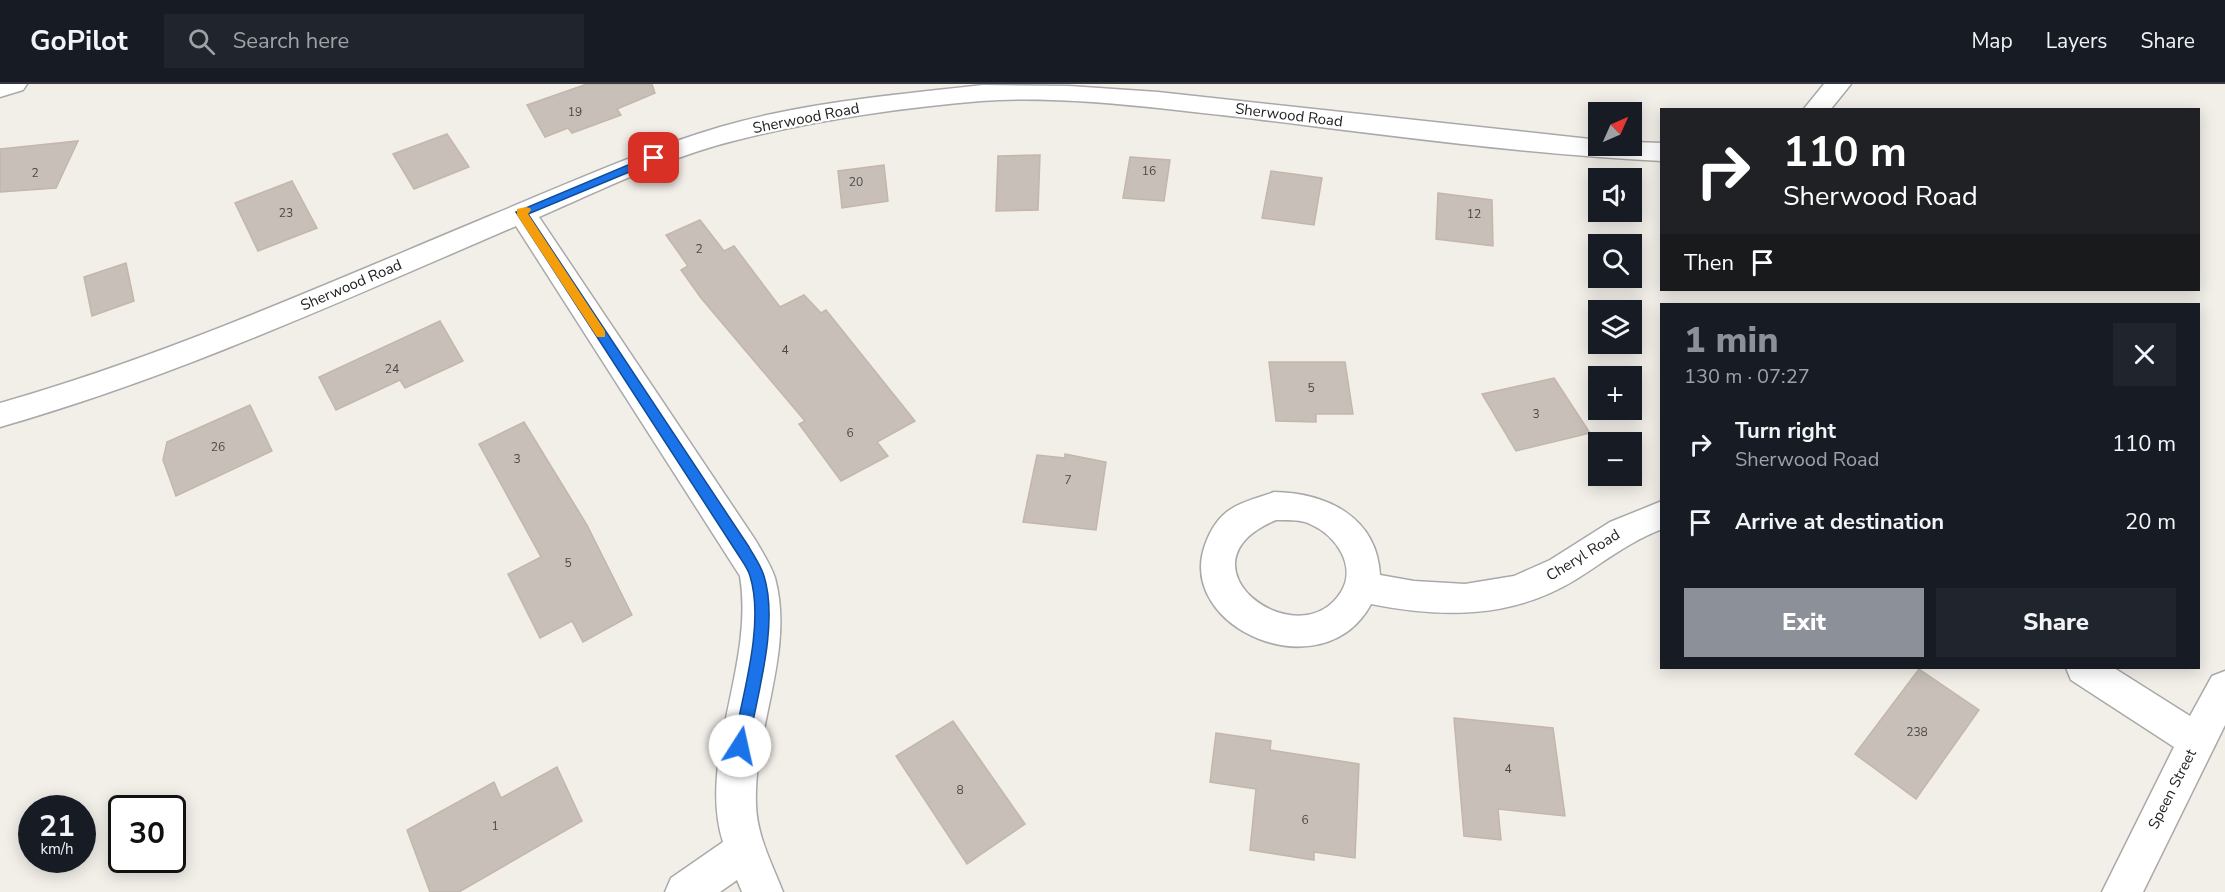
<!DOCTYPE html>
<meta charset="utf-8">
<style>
:root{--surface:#171b24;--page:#20242c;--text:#f1f3f6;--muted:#9ea1a6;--line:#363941;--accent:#8c9099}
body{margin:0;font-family:"Nunito Sans",sans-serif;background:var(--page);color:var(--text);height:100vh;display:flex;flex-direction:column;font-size:22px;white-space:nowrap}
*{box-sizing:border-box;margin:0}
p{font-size:20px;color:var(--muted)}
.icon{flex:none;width:33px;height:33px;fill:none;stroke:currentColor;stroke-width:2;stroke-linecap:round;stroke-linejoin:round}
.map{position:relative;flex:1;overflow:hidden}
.drawer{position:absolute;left:1660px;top:219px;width:540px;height:366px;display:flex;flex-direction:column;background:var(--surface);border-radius:0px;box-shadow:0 3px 15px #0003}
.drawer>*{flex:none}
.banner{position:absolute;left:1660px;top:24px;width:540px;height:183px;border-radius:0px;box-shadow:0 3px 15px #0003;background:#202124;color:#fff;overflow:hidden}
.needle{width:39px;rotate:45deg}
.fabs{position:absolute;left:1588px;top:18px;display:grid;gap:12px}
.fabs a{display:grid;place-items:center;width:54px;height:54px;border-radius:0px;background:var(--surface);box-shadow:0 3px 15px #0003;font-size:30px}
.speed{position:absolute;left:18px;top:711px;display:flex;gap:12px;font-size:30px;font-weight:700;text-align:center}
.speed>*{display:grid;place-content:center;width:78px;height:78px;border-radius:50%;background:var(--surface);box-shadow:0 3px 15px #0003;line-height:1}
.speed small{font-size:15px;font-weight:400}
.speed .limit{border:3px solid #111;border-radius:9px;background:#fff;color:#111}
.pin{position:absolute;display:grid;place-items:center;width:51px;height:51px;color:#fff;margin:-26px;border-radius:12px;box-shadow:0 3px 9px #0006}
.me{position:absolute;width:66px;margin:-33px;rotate:10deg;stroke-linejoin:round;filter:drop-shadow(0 0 4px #0008)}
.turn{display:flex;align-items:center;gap:21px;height:126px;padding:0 24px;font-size:27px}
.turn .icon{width:78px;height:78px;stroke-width:2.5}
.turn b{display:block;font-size:42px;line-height:51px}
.then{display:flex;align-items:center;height:57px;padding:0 24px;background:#0003;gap:12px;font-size:22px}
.round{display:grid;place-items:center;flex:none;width:63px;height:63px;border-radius:0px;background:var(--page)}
.head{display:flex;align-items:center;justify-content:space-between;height:102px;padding:0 24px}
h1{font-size:36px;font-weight:800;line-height:45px;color:var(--accent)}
.primary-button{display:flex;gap:12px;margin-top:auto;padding:12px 24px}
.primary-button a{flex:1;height:69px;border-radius:0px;background:var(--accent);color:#fff;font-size:24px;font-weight:800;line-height:69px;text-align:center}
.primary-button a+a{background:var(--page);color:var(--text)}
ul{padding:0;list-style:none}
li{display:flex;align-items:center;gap:18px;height:78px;padding:0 24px}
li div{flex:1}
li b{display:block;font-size:22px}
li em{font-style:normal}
header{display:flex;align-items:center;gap:36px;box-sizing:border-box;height:84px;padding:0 30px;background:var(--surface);border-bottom:2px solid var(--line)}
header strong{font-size:28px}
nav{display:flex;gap:33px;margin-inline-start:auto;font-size:21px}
.search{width:420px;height:54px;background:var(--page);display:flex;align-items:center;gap:15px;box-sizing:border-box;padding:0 21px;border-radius:0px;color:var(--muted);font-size:22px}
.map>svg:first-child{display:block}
.building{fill:#c7bfb8;stroke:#c4b6ab;stroke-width:1.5}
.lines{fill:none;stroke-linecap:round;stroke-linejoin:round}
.minor-casing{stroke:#a9a9a9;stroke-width:3}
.minor{fill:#fff;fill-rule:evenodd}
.route{fill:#1a73e8;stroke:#114b97;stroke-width:1.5}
.slow{fill:#f59e0b}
.labels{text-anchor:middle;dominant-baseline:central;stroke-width:4.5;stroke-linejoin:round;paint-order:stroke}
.number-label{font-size:12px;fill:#4b4948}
.street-label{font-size:15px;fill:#222;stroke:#fff}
</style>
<header>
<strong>GoPilot</strong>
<div class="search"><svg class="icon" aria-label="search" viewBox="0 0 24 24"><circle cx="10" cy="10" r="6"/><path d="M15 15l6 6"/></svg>Search here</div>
<nav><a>Map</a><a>Layers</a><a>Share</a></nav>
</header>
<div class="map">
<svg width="2225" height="808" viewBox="0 0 2225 808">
<rect width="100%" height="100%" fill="#f2efe9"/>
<!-- building -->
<g class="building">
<polygon points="587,0 652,0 655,9 617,25 621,31 572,49 568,44 545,53 527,21"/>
<polygon points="447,50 469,83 414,105 393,70"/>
<polygon points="78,57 56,104 0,108 0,65"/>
<polygon points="1040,71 1038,126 996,127 998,72"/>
<polygon points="1130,73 1170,76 1164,117 1123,114"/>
<polygon points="884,81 888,117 842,124 838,87"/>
<polygon points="1271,87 1322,94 1314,141 1262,134"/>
<polygon points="292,97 317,144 258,167 235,119"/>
<polygon points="1438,109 1492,116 1493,162 1436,155"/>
<polygon points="700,136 724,167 734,162 780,223 804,211 821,229 826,226 915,337 877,358 888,372 841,397 799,340 805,337 701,214 681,186 688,182 666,151"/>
<polygon points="126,179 134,217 92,232 84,193"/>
<polygon points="440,237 463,277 405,304 400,296 336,326 319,293"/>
<polygon points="1269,278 1345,278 1353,330 1316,330 1316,338 1276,337"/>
<polygon points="1554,294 1590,349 1516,367 1482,310"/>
<polygon points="250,321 272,367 176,412 163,376 167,358"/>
<polygon points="524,338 587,441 632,531 583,558 572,537 540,554 508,490 541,473 479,360"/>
<polygon points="1065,370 1106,378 1096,446 1023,438 1037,371 1065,374"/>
<polygon points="1919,585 1979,626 1916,715 1855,670"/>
<polygon points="1454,634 1553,644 1565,732 1498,725 1501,756 1464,752"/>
<polygon points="953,637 1025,740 967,780 896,672"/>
<polygon points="1216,649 1271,657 1270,666 1359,680 1355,774 1314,768 1314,776 1250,766 1256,705 1210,698"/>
<polygon points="557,683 582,737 459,808 430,808 407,746 494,698 501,714"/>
</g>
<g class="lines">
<!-- minor casing -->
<g class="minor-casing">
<g id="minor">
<polygon points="0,0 27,0 23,6 0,13"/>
<polygon points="1824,0 1851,0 1830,26 1803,26"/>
<path d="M983,1L1069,2L1158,8L1599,56V62H1632V58L1662,59V77C1520,70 1380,50 1239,33C1158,24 1062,11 981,17C899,24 816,36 737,56C668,73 603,105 539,133L756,457C762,468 771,481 775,494C795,568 753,646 756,721C757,752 772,780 783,808H742L737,796L720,808H665L671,794L723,758C697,676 755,581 740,492L516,142C346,215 178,292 0,343V319C169,271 330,198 492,131C567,100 642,66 720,43C805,18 895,11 983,1Z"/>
<path d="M1274,408C1327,409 1377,433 1380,491L1414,497L1465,500L1514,492L1550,476L1610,438L1662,417V445C1630,457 1604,478 1575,496C1511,535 1442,534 1371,520C1324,608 1175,545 1205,461C1210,447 1218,433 1231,425C1243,417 1261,413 1274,408ZM1276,436C1287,436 1302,435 1312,441C1336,452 1357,482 1341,508C1298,576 1170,480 1276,436Z"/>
<polygon points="2066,584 2114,584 2190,632 2212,592 2225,587 2225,641 2143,808 2102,808 2174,663 2071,596"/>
</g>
</g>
<!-- minor -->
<use href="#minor" class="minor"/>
</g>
<!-- route -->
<path class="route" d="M654,70L660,74L658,76L528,130L749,463C754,472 761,482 764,492C779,540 757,612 748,662L746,667L740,669L735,667L733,662C742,613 765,540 750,492C748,485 743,478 739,472L516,128Z"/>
<!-- slow -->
<polygon class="slow" points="526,123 530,124 531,126 528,130 605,247 605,253 597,253 517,131 517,125"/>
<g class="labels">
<!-- number labels -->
<g class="number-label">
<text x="575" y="28">19</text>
<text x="1149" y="87">16</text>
<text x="35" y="89">2</text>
<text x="856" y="98">20</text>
<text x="286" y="129">23</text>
<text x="1474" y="130">12</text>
<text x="699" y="165">2</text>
<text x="785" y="266">4</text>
<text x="392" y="285">24</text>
<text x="1311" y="304">5</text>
<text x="1536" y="330">3</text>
<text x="850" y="349">6</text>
<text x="218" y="363">26</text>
<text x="517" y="375">3</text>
<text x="1068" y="396">7</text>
<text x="568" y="479">5</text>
<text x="1917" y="648">238</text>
<text x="1508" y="685">4</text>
<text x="960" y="706">8</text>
<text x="1305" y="736">6</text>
<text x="495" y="742">1</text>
</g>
<!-- street labels -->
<g class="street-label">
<text transform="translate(1289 31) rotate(7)">Sherwood Road</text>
<text transform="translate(806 34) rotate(-11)">Sherwood Road</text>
<text transform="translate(351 201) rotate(-23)">Sherwood Road</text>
<text transform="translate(1583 471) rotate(-32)">Cheryl Road</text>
<text transform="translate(2172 705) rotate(-63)">Speen Street</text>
</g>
</g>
</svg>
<div class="fabs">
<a><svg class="needle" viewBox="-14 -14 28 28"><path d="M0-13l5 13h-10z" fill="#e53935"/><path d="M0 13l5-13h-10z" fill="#9ea1a6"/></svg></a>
<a><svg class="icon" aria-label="sound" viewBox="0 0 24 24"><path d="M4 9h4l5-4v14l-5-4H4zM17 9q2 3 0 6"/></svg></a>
<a><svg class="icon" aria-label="search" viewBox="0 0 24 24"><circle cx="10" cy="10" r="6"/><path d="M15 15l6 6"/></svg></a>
<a><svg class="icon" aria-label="layers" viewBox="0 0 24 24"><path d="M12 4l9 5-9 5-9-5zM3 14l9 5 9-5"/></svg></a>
<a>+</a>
<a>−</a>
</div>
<div class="speed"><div>21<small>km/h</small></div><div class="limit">30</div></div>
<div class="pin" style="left:654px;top:74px;background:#d93025"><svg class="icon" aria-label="arrive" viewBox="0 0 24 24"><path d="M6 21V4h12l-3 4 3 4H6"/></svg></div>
<svg class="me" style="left:740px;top:662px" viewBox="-20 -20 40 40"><circle r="19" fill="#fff"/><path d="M0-13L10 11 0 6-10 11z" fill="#1a73e8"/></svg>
<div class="banner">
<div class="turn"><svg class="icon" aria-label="right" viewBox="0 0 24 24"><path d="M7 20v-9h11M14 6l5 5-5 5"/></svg><div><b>110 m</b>Sherwood Road</div></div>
<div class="then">Then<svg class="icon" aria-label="arrive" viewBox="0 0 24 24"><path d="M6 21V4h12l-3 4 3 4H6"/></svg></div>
</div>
<section class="drawer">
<div class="head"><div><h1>1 min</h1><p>130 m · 07:27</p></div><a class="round"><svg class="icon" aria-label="close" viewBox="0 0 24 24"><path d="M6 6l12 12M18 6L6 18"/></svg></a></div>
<ul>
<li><svg class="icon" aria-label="right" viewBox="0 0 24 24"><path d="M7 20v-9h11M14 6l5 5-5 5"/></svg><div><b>Turn right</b><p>Sherwood Road</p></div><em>110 m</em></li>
<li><svg class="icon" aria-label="arrive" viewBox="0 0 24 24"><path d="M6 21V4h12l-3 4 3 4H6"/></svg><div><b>Arrive at destination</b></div><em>20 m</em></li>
</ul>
<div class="primary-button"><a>Exit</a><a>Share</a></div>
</section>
</div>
